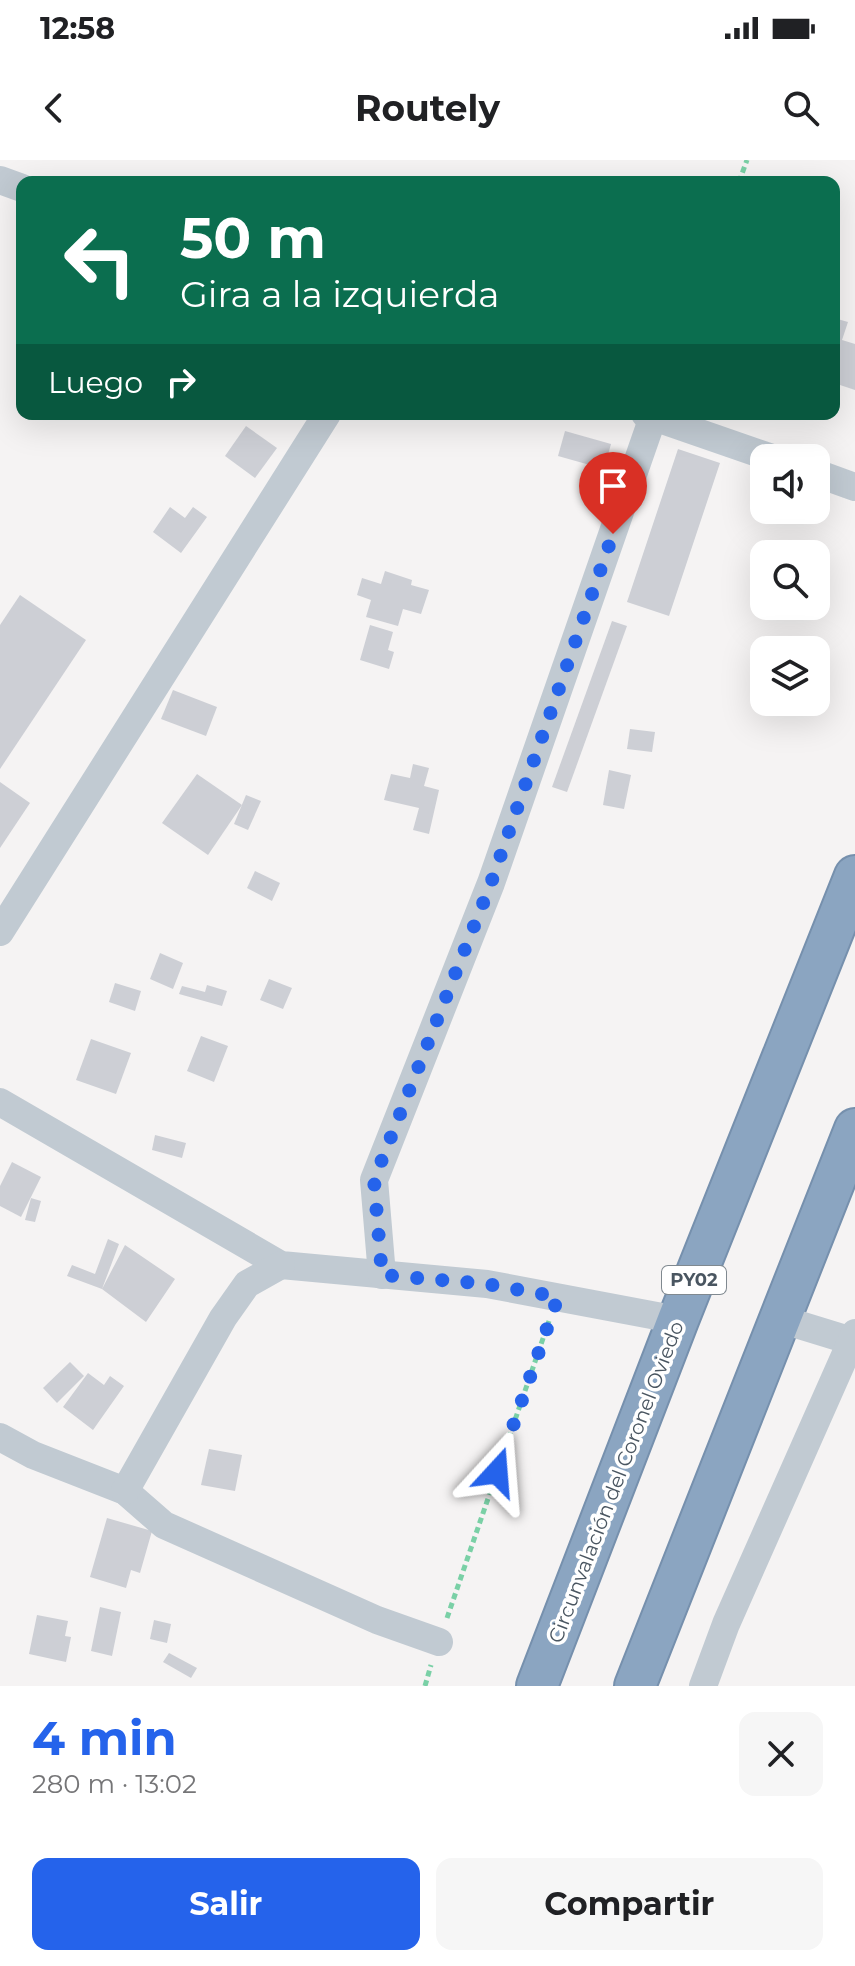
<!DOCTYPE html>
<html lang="es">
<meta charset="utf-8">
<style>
:root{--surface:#fff;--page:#f6f6f6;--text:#202124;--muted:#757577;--accent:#2563eb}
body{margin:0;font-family:Montserrat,sans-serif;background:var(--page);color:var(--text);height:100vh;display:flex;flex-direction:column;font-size:30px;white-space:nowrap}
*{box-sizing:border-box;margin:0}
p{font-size:26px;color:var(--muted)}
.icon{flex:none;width:44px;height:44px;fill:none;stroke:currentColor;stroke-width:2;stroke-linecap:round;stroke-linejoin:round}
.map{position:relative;height:1526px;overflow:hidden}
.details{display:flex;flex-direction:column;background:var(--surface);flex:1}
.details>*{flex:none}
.banner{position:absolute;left:16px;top:16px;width:824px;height:244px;border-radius:16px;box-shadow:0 8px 32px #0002;background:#0b6e4f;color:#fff;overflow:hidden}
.buttons{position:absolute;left:750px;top:284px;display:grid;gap:16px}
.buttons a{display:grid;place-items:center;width:80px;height:80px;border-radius:16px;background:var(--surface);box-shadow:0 8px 32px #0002;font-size:40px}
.pin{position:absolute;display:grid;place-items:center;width:68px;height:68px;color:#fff;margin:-82px -34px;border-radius:50% 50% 50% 0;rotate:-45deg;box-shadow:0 0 8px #0007}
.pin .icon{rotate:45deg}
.me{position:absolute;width:88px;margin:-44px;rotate:19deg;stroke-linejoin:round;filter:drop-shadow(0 0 6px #0008)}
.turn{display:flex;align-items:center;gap:28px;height:168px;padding:0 32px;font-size:36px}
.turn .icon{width:104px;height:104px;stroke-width:2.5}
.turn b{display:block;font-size:56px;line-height:68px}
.then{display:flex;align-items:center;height:76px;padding:0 32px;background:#0003;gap:16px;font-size:30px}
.round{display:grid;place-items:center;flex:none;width:84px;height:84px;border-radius:16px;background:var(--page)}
.summary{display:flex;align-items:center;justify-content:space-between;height:136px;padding:0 32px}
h1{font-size:48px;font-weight:700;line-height:60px;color:var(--accent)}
.button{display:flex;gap:16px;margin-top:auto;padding:16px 32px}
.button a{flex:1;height:92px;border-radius:16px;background:var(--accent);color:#fff;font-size:32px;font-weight:700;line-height:92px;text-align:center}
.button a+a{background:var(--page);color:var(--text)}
.status{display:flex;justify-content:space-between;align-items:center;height:56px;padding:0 40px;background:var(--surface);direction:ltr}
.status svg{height:22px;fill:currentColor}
header{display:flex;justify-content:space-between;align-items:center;height:104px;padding:0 32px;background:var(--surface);font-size:36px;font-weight:700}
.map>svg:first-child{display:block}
.building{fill:#cdcfd5}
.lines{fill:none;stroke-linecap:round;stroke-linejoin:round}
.highway-casing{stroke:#7690ad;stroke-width:44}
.path{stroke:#7ad0a6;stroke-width:5;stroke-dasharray:6 4;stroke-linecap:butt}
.minor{stroke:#c1cad2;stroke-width:28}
.highway{stroke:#8ba5c1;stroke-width:40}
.route{stroke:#2563eb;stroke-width:14;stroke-dasharray:0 25.2}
.labels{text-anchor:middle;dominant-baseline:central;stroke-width:7;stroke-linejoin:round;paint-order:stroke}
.shield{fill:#fff;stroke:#808990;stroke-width:2}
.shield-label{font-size:18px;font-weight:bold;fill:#4a5661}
.street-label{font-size:20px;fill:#4a5661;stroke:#fff}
</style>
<div class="status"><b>12:58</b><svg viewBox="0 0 49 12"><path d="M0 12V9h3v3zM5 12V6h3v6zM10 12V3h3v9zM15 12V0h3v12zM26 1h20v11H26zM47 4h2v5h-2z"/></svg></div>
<header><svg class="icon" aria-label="back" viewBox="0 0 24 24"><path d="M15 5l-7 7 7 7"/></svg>Routely<svg class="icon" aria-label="search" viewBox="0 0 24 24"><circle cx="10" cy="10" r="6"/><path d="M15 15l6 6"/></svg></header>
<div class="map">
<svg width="855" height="1526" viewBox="0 0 855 1526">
<rect width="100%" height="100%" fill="#f5f3f3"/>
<!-- building -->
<g class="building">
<polygon points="834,158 848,162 842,180 855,184 855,230 834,223"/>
<polygon points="246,266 277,288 255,318 225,296"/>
<polygon points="565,271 611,284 604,309 558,296"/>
<polygon points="678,289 720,303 669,456 627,442"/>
<polygon points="170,347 185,358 193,347 207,357 181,393 153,372"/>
<polygon points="385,411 412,420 411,425 429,430 421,454 403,449 398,466 366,457 371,440 357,435 362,418 381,424"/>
<polygon points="20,435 86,480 0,609 0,465"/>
<polygon points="612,461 627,466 567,632 552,627"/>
<polygon points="370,465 393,472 388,490 394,492 389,509 360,500"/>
<polygon points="173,530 217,547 206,576 161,559"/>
<polygon points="630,569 655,572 652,592 627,589"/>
<polygon points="413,604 429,608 424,626 439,630 429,674 413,670 419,648 384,640 391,614 410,618"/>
<polygon points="609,610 631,615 624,649 603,645"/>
<polygon points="197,614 242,645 208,695 162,663"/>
<polygon points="0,622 30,643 0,688"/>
<polygon points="246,635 261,641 248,670 234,664"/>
<polygon points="255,711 280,723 272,741 247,728"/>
<polygon points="160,793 183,803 173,829 150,819"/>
<polygon points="269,819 292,828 283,849 260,840"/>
<polygon points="115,823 141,831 135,851 109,842"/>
<polygon points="207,825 227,831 222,846 179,834 182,826 205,832"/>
<polygon points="201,876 228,886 214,922 187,911"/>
<polygon points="91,879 131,893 116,934 76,920"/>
<polygon points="155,975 186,983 182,998 152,990"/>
<polygon points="12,1002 41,1017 21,1057 0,1046 0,1026"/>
<polygon points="31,1038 41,1041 35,1062 25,1060"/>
<polygon points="108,1079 119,1084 102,1129 125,1085 175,1119 146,1162 102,1129 67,1116 72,1105 95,1114"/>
<polygon points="70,1202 84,1216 57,1243 43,1228"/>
<polygon points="88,1213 104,1225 110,1216 124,1226 93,1270 63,1247"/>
<polygon points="209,1289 242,1295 235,1331 201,1325"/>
<polygon points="107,1358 152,1371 140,1413 131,1410 126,1428 90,1417"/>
<polygon points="100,1447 121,1452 112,1496 91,1491"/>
<polygon points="37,1455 68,1461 65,1476 71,1477 66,1502 29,1494"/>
<polygon points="154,1460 171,1464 167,1483 150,1479"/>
<polygon points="169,1493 197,1508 191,1518 163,1502"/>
</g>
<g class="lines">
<!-- highway casing -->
<g class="highway-casing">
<g id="highway">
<polyline points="537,1526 678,1160 855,716"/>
<polyline points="635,1526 855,969"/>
</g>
</g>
<!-- path -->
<g class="path">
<polyline points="739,22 747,0"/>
<polyline points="447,1458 549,1161"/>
<polyline points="425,1526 431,1505"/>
</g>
<!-- minor -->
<g class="minor">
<polyline points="0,20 22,28"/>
<polyline points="645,254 772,298"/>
<polyline points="816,313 855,327"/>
<polyline points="0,772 327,254"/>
<polyline points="0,942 281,1105 487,1124 678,1160"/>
<polyline points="382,1115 374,1020 491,723 653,257"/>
<polyline points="780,1159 855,1182"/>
<polyline points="0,1277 33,1295 125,1331 164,1365 377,1460 439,1482"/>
<polyline points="125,1331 223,1158 247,1124 281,1105"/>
<polyline points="703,1526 726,1464 855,1173"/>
</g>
<!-- highway -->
<use href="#highway" class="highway"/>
</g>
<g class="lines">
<!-- route -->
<polyline class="route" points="497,1312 558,1137 487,1124 382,1115 374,1020 491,723 613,374"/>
</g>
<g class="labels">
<!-- shield labels -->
<rect class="shield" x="662" y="1106" width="64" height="28" rx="6"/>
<g class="shield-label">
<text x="694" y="1120">PY02</text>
</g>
<!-- street labels -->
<g class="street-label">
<text transform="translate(616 1322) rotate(-69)">Circunvalación del Coronel Oviedo</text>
</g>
</g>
</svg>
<div class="buttons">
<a><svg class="icon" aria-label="sound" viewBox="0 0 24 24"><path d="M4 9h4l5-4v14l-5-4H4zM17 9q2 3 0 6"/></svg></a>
<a><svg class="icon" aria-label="search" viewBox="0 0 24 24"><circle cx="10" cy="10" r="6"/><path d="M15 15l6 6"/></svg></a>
<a><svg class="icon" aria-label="layers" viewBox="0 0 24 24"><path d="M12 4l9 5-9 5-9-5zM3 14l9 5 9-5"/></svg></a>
</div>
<div class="pin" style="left:613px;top:374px;background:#d93025"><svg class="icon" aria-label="arrive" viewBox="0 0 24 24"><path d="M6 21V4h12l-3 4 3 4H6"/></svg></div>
<svg class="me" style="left:497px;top:1312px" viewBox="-20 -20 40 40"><path d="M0-17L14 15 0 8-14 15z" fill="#2563eb" stroke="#fff" stroke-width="4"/></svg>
<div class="banner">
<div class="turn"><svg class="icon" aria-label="left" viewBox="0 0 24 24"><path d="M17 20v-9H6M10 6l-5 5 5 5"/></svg><div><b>50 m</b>Gira a la izquierda</div></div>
<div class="then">Luego<svg class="icon" aria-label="right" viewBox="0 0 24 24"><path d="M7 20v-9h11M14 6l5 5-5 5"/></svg></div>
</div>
</div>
<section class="details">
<div class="summary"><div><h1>4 min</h1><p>280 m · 13:02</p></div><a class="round"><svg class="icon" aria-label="close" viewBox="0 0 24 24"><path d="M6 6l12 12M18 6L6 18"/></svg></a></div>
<div class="button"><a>Salir</a><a>Compartir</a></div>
</section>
